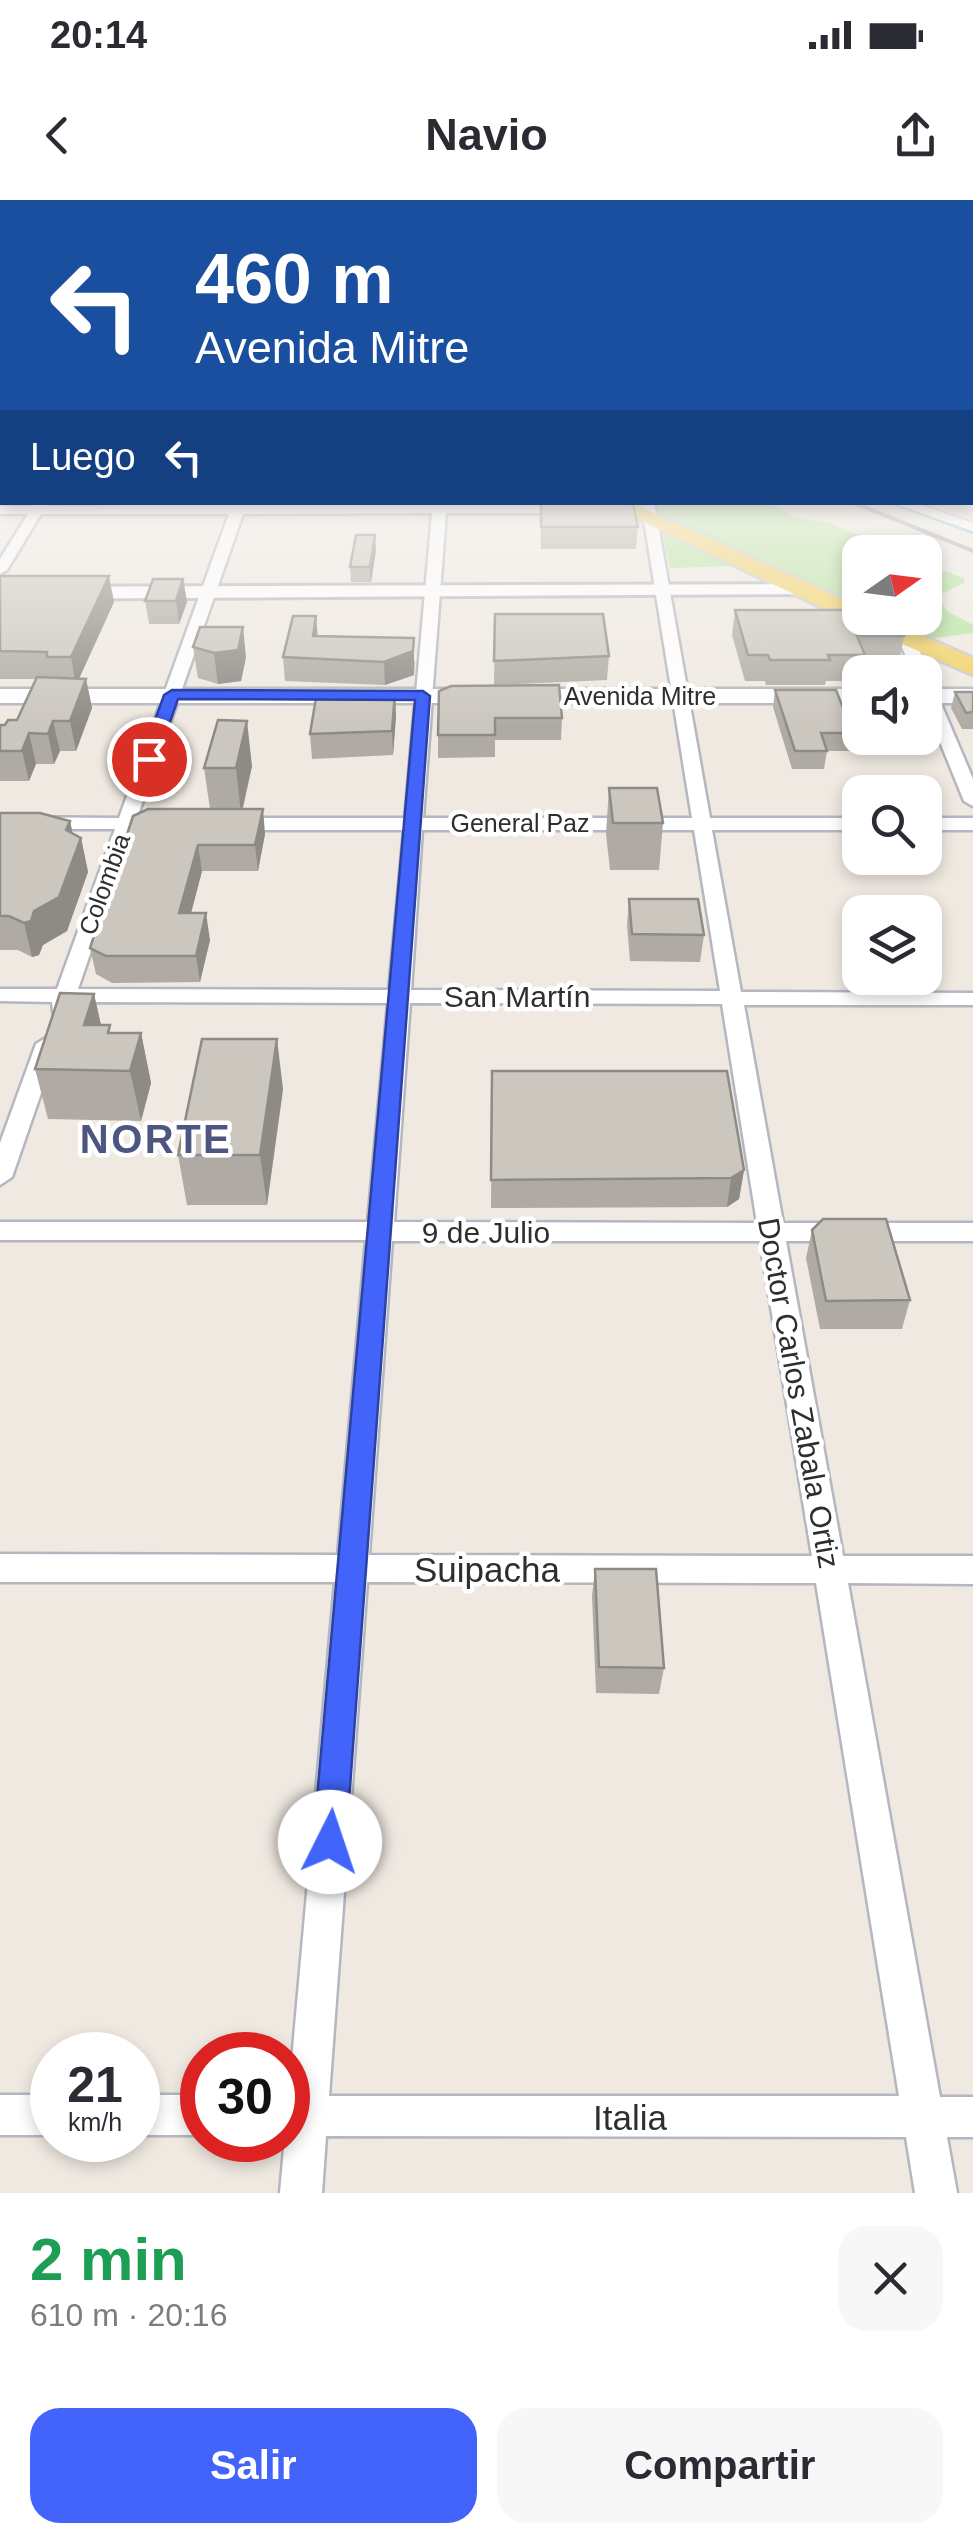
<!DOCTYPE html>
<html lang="es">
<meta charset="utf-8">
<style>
:root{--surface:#fff;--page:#f7f7f7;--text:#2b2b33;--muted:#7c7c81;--accent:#4264fb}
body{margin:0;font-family:Helvetica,sans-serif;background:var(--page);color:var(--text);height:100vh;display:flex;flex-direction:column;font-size:38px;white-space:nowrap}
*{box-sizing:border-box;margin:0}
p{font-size:32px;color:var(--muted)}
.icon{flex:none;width:55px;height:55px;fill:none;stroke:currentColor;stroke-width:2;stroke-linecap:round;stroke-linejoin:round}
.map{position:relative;height:1993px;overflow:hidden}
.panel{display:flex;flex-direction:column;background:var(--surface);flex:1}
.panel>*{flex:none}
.top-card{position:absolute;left:0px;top:0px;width:975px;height:305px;box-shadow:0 5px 15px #0003;background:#1a4fa0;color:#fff;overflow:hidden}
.needle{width:65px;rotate:76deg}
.controls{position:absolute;left:842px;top:335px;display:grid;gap:20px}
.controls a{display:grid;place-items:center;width:100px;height:100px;border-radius:20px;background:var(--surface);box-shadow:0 5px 15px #0003;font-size:50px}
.speed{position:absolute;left:30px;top:1832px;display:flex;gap:20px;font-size:50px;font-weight:700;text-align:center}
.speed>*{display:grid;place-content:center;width:130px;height:130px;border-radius:50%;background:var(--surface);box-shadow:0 5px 15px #0003;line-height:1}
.speed small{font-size:25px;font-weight:400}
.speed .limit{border:15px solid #d22;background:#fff;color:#111}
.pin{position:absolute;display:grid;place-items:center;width:85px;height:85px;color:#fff;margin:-42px;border:5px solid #fff;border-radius:50%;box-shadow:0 2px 10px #0007}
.me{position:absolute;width:110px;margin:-55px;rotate:4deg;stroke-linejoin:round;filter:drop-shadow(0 0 8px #0008)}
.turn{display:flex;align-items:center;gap:35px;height:210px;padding:0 30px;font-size:45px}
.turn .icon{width:130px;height:130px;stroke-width:2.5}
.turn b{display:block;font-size:70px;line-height:85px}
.then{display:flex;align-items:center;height:95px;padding:0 30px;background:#0003;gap:20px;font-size:38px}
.round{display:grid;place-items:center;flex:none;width:105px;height:105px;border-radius:30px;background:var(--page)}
.headline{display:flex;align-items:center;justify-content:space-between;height:170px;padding:0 30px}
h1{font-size:60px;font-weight:600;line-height:75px;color:#1e9e55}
.button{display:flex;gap:20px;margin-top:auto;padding:20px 30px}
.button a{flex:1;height:115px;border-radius:30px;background:var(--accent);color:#fff;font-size:40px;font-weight:600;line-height:115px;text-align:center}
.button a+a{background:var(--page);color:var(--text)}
.status{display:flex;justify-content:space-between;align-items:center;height:70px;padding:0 50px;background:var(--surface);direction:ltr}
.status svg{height:28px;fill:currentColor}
header{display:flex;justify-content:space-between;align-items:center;height:130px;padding:0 30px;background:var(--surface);font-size:45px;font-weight:600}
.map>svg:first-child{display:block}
.green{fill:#b6e59e}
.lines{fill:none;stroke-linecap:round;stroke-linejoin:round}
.stream{stroke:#75cff0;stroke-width:4}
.service-casing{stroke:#b4b7c1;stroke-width:10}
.minor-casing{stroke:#b4b7c1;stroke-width:5}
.tertiary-casing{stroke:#b4b7c1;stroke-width:6}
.secondary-casing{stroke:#b4b7c1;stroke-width:5}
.primary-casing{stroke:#c9c9c9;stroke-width:5}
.service{stroke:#fff;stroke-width:8}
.minor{fill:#fff;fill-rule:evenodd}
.tertiary{fill:#fff;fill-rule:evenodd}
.secondary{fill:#fff;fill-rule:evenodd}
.primary{fill:#f2d163;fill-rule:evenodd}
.rail{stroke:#a3a6b8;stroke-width:4}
.wall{fill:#afaba4}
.shaded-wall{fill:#8e8b86}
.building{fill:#cbc7bf;stroke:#8e8b86;stroke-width:2.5}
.route{fill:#4264fb;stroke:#2b41a3;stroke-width:2.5}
.labels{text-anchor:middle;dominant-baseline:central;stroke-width:9;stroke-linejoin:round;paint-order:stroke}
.far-street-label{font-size:25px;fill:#2e2e2e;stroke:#fff}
.street-label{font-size:30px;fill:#2e2e2e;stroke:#fff}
.near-street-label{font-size:35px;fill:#2e2e2e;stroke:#fff}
.district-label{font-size:40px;font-weight:bold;letter-spacing:2.5px;fill:#4d5680;stroke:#fff}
</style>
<div class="status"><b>20:14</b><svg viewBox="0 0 49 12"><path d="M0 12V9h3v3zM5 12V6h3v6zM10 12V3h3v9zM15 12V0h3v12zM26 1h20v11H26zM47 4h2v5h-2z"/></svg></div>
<header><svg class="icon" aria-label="back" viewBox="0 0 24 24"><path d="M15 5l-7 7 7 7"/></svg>Navio<svg class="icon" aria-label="share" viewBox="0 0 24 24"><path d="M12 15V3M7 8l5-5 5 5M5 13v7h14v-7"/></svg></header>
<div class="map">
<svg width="973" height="1993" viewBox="0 0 973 1993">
<rect width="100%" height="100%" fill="#efe9e1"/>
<!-- green -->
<g class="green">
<polygon points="654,303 769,303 795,317 830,323 898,352 860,352 860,412 657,320"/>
<polygon points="672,335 735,366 670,368 663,336"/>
<polygon points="925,364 964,378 964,383 937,396 947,411 973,425 973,433 921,440 872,418 925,418"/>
</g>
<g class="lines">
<!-- stream -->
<polyline class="stream" points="890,302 973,332"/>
<!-- service casing -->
<g class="service-casing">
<polyline id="service" points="902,302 973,327"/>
</g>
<!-- minor casing -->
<g class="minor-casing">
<g id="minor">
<rect x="972" y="274" width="1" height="8"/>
<path d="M35,302H48L46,306L446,302L578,306L580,309L573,313H446L423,618H692L641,302H654L710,618H860V630H712L741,792L973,793V805H744L783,1023H973V1041H786L843,1356H973V1384L848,1383L940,1897H973V1937H947L957,1993H915L906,1937L326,1936L322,1993H280L335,1382H0V1354L338,1355L366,1040H0V1022H368L388,803L74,802L69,812H53L52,802L0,801V789H57L115,629H0V617L119,618L229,314H41L7,370L0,374V359L28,314H0V306H33ZM432,313L405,618H230L221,624L230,630H404L389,790L78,789L133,629L165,630L174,624L165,618H137L243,314ZM422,630H694L720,791L411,790ZM410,803L722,804L757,1023L394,1022ZM392,1041H760L812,1356L369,1355ZM367,1382L816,1383L899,1896H329Z"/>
<polygon points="901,434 914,437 928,472 926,475 912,472 898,437"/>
<polygon points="925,480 933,485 973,579 973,606 964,601 925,505"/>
<rect x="925" y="618" width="48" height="12"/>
<polygon points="47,837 58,844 12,977 0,985 0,943 36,844"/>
<rect x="0" y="1895" width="52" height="40"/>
<rect x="138" y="1895" width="64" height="40"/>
</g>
</g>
<!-- tertiary casing -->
<g class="tertiary-casing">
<polygon id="tertiary" points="805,384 812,386 812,394 0,399 0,387"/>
</g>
<!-- secondary casing -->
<g class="secondary-casing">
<g id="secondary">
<rect x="0" y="489" width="860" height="14"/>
<rect x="925" y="489" width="48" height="14"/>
</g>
</g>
<!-- primary casing -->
<g class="primary-casing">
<polygon id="primary" points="602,302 630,302 860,407 860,418 882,418 973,458 973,475 854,423"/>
</g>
<!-- service -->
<use href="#service" class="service"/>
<!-- minor -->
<use href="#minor" class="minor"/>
<!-- tertiary -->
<use href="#tertiary" class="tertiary"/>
<!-- secondary -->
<use href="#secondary" class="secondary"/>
<!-- primary -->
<use href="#primary" class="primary"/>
<!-- rail -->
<polyline class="rail" points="852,302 973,351"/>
</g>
<!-- wall -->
<g class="wall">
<polygon points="540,302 638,327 636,349 541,349"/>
<polygon points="376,350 371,382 351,382 350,367"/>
<polygon points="0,376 114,402 79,479 86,479 92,508 76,551 60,551 54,564 36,564 29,581 0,581 0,525 5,525 17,520 36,479 0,479"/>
<polygon points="183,379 187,402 179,424 149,424 145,401"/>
<polygon points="735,410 904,436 899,462 864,461 862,472 860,472 860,481 826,481 825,485 766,485 765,481 745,481 732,435"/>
<polygon points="495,414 609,456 607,480 494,485"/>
<polygon points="318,436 415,461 414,475 385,485 285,481 283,457"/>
<polygon points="193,447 246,457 241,481 218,484 198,478"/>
<polygon points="559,485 562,518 561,540 495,540 495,557 438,558 438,535"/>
<polygon points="775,490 853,533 850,551 827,551 824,569 792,569 773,507"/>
<polygon points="395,492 396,516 393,555 312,559 310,534"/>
<polygon points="955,492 973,492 973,529 962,529 951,508"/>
<polygon points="252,566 243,609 265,634 258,671 202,671 191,713 210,740 200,782 112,783 96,774 90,748 210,609 204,568"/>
<polygon points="609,588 663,623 659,670 610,670 606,634"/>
<polygon points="0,613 70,621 73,634 81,638 88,672 67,731 43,745 39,755 32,757 18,750 0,750"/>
<polygon points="629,699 704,735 700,762 630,761 627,725"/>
<polygon points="94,794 101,825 112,833 141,833 151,883 141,921 48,919 35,869"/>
<polygon points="492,871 744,970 739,999 727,1007 491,1008"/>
<polygon points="283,889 267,1005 187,1005 178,955"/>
<polygon points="812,1030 910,1100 902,1129 820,1129 806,1058"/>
<polygon points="595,1369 664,1468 659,1494 596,1493 592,1396"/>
</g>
<!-- shaded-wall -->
<g class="shaded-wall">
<polygon points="375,335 376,350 371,382 370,367"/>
<polygon points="109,376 114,402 76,485 71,457"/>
<polygon points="183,379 187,402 179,424 176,401"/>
<polygon points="316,416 318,439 313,436"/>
<polygon points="243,427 246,457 241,481 218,484 214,453"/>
<polygon points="414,438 414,475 385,485 384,462"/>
<polygon points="86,479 92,508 76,551 70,521"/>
<polygon points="395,492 396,516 393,555 392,531"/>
<polygon points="53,521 60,551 54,564 48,534"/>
<polygon points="247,521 252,566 241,614 236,568"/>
<polygon points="29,533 36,564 29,581 22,551"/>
<polygon points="263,609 265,634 258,671 255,645"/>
<polygon points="70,621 76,651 81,638 88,672 67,731 43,745 39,755 32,757 24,723"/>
<polygon points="198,645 202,671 184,740 179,713"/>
<polygon points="206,713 210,740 200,782 196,756"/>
<polygon points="94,794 105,843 84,825"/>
<polygon points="141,833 151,883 141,921 130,871"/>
<polygon points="277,839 283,889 267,1005 260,955"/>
<polygon points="744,970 739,999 727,1007 731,978"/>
</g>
<!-- building -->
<g class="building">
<polygon points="541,302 633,304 638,327 541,327"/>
<polygon points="356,335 375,335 370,367 350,367"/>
<polygon points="0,376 109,376 71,457 47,457 47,452 0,451"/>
<polygon points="153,379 183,379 176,401 145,401"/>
<polygon points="735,410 860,410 860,418 896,418 904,436 857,436 865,455 828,455 830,460 770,460 768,455 748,455"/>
<polygon points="495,414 603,414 609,456 494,461"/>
<polygon points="293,416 316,416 313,436 414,438 413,451 384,462 283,457"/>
<polygon points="200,427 243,427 238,450 214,453 193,447"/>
<polygon points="37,477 86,479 70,521 53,521 48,534 29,533 22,551 0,551 0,525 5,525 8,520 17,520"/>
<polygon points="559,485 562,518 495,518 495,535 438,535 439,491 451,486"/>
<polygon points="775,490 836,490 853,533 821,533 827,551 795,551"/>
<polygon points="317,492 395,492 392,531 310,534"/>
<polygon points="955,492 973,492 973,512 966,513"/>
<polygon points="218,520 247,521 236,568 204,568"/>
<polygon points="609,588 657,588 663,623 613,623"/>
<polygon points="148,609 263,609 255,645 198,645 179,713 206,713 196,756 106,756 90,748 133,616"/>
<polygon points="0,613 40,613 70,621 66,630 81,638 59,697 34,711 31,721 24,723 9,716 0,716"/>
<polygon points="629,699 698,699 704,735 632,734"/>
<polygon points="60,793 94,794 84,825 110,825 108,833 141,833 130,871 35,869"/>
<polygon points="202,839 277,839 260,955 178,955"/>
<polygon points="492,871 727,871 744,970 731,978 491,980"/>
<polygon points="823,1019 886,1019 910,1100 826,1101 812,1030"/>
<polygon points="595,1369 656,1369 664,1468 599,1467"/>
</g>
<!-- sky -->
<linearGradient id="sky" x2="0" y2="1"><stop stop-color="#7abfeb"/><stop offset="0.47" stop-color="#f8f5f2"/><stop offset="1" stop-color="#f8f5f2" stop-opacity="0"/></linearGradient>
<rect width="973" height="528" fill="url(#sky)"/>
<!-- route -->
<polygon class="route" points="423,491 430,496 346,1642 341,1654 330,1659 318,1654 313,1642 415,500 178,499 157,559 149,564 141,559 164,495 172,490"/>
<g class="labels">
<!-- far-street labels -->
<g class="far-street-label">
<text x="640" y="496">Avenida Mitre</text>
<text x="520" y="623">General Paz</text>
<text transform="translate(104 684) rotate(-70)">Colombia</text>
</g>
<!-- street labels -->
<g class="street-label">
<text x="517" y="796">San Martín</text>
<text x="486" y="1032">9 de Julio</text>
<text transform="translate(799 1193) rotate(80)">Doctor Carlos Zabala Ortiz</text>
</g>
<!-- near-street labels -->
<g class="near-street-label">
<text x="487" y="1369">Suipacha</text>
<text x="630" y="1917">Italia</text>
</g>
<!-- district labels -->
<g class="district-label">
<text x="156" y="939">NORTE</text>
</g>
</g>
</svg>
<div class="controls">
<a><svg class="needle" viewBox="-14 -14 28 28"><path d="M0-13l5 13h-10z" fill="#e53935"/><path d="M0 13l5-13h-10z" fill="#7c7c81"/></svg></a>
<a><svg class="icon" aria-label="sound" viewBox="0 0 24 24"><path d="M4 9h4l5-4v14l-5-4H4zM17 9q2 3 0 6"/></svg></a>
<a><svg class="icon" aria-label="search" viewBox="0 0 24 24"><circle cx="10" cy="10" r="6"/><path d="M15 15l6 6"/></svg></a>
<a><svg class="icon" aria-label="layers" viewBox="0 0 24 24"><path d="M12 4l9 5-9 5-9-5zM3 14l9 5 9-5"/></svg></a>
</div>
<div class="speed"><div>21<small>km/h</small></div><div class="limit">30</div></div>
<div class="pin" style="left:149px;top:559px;background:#d93025"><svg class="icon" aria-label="arrive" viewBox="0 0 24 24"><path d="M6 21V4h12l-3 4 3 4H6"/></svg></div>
<svg class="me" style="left:330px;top:1642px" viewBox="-20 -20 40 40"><circle r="19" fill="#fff"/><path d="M0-13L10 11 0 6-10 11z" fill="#4264fb"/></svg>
<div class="top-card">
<div class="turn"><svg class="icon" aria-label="left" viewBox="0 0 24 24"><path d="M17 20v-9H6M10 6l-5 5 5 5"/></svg><div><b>460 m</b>Avenida Mitre</div></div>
<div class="then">Luego<svg class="icon" aria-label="left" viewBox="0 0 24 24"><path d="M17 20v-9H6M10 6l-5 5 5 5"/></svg></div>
</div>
</div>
<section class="panel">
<div class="headline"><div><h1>2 min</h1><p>610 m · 20:16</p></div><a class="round"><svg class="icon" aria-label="close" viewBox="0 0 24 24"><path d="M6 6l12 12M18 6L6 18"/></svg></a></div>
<div class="button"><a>Salir</a><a>Compartir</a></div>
</section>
